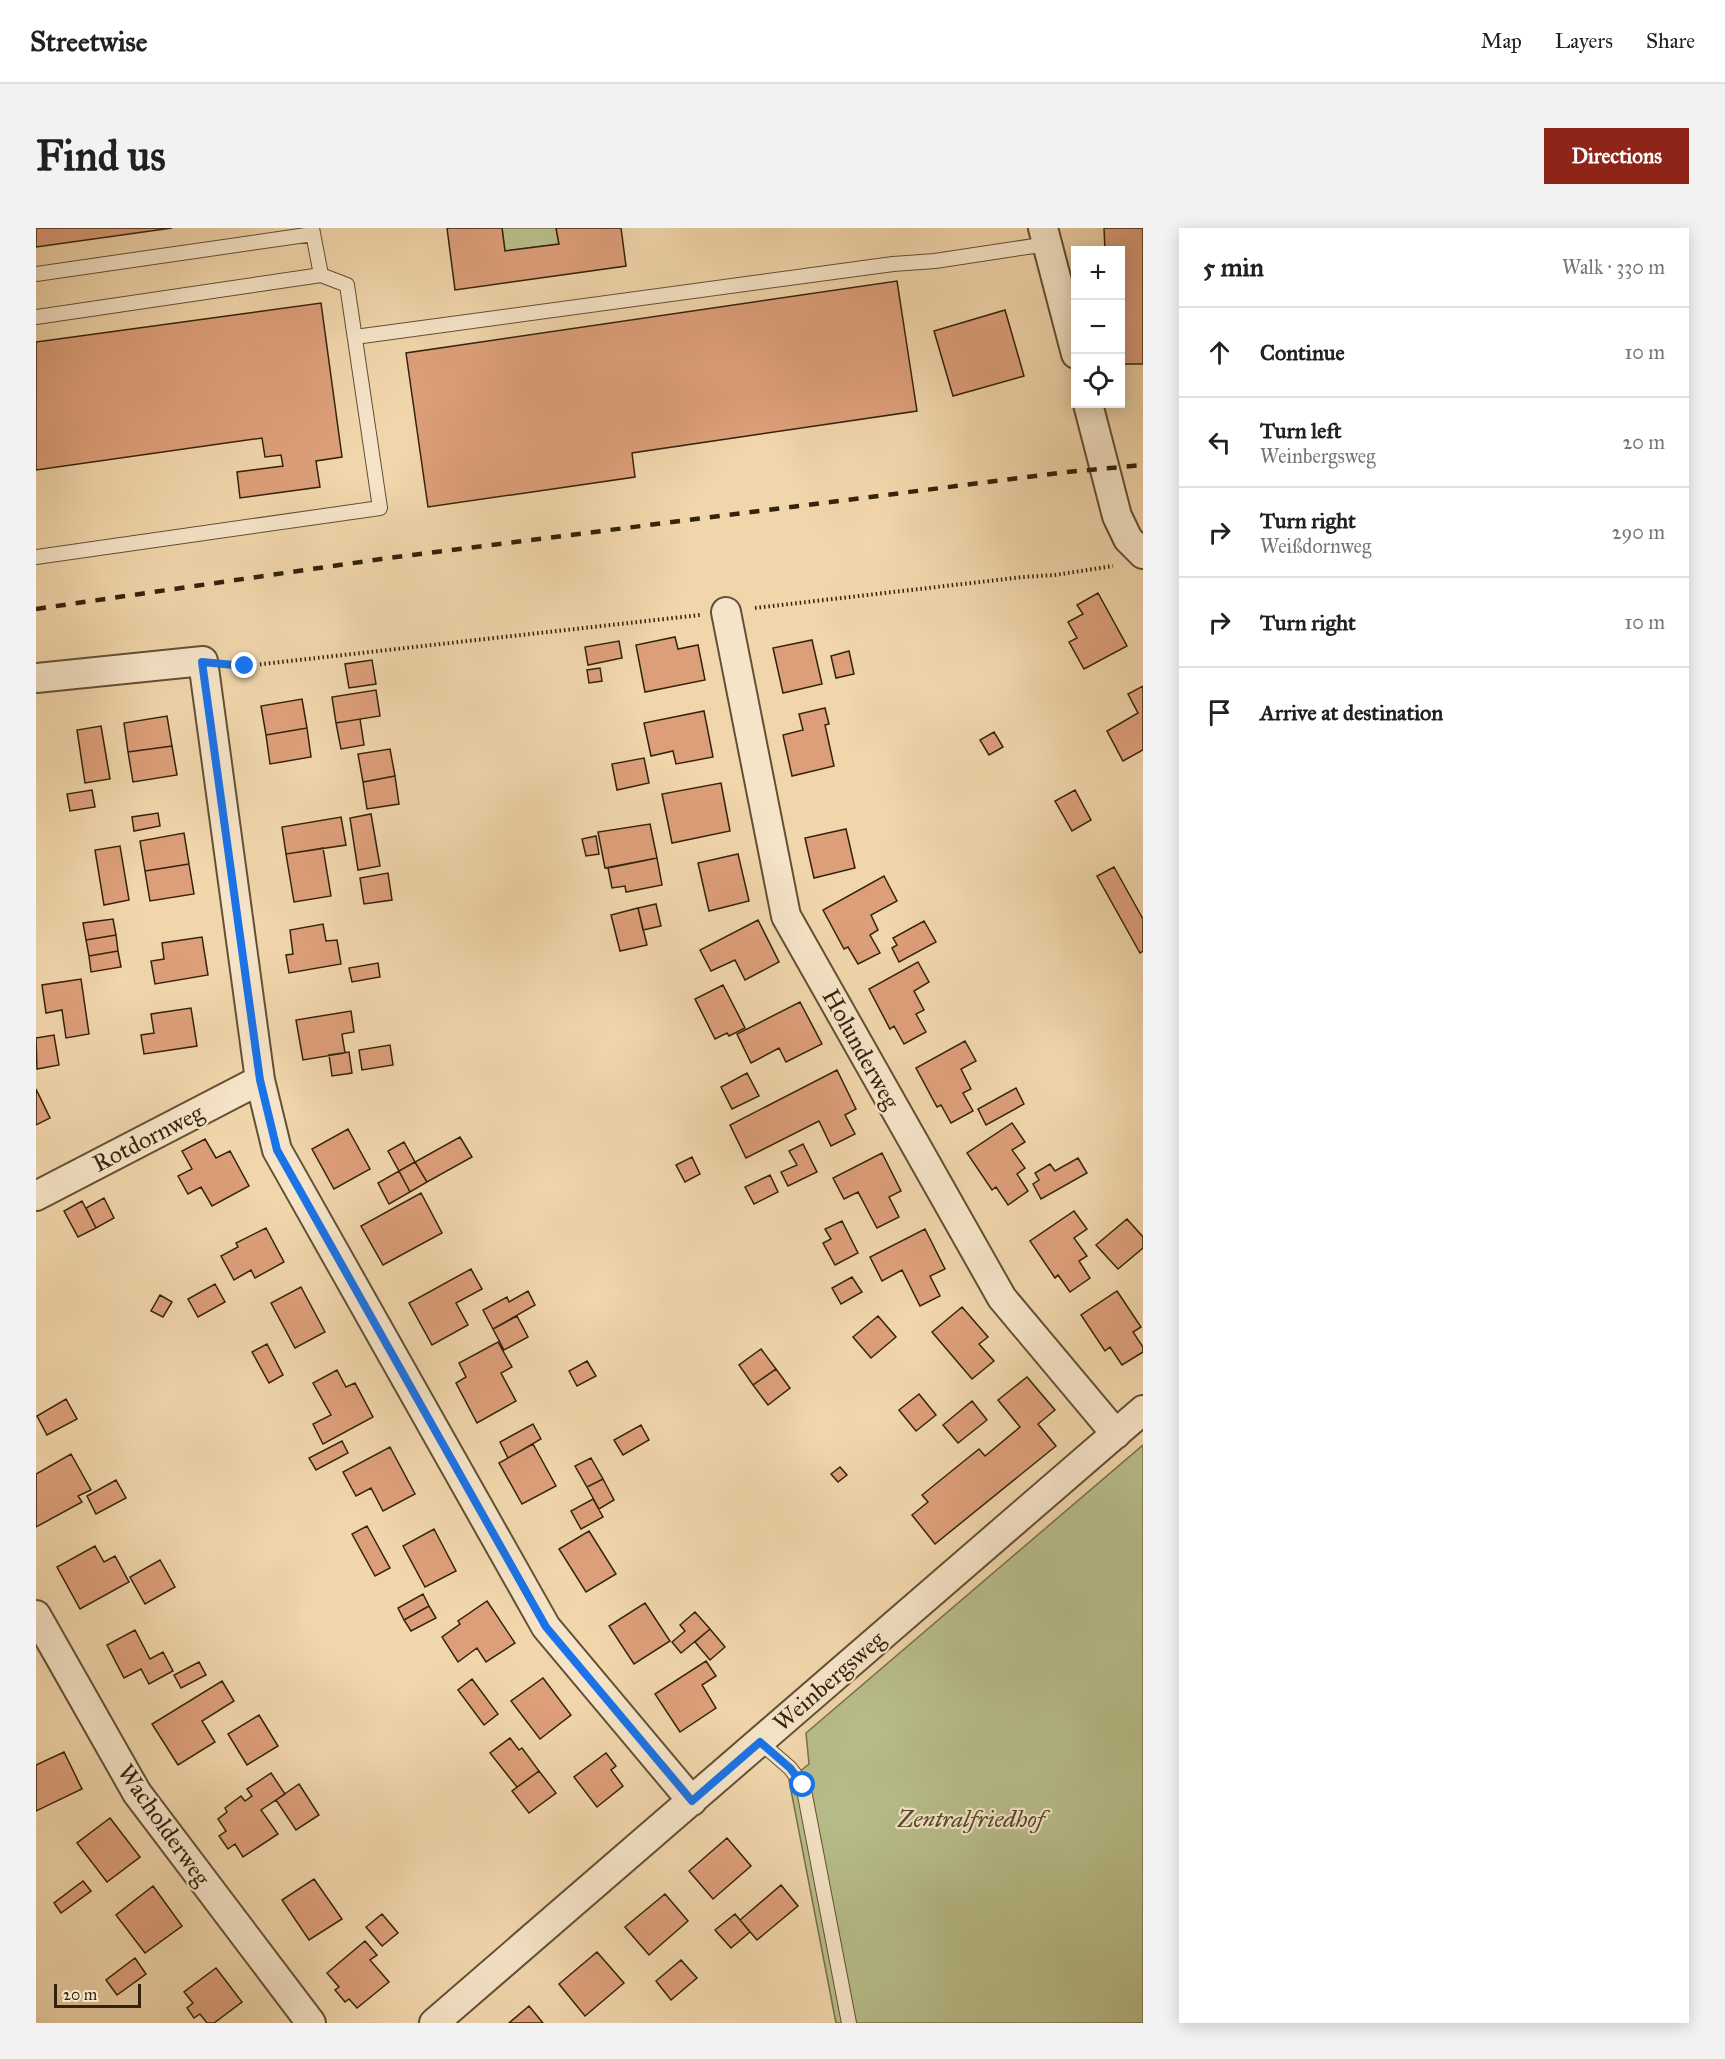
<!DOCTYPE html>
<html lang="en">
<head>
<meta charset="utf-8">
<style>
	body { margin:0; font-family:"IM FELL Great Primer",serif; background:#f2f2f2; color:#202124 }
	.controls { position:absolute; right:18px; top:18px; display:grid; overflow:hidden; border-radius:0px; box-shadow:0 3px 15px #0003 }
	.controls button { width:54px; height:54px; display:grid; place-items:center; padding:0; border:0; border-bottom:2px solid #e0e0e0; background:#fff; color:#202124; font:30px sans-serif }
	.scale { position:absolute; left:18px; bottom:15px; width:87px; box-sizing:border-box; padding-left:6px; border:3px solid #34230c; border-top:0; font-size:16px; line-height:21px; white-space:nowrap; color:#34230c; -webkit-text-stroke:4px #f6e4c8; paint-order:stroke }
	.stop { position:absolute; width:18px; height:18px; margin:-14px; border:4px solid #1a73e8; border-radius:50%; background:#fff }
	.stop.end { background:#1a73e8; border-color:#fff; box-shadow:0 2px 6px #0008 }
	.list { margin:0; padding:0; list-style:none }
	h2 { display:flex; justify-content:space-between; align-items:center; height:78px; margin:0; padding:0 24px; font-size:26px }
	h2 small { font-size:20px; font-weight:400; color:#757577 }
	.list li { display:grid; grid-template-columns:39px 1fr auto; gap:18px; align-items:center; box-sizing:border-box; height:90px; padding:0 24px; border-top:2px solid #e0e0e0 }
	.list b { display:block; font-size:22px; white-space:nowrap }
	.list p { margin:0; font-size:20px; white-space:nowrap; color:#757577 }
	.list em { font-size:20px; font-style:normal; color:#757577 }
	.icon { flex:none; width:33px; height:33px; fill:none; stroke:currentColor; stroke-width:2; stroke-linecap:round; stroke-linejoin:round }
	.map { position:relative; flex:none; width:1107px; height:1795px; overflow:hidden; border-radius:0px }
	header { display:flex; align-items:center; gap:36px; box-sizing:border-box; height:84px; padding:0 30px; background:#fff; border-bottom:2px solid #e0e0e0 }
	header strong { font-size:28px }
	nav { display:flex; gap:33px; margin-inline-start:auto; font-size:21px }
	.intro { display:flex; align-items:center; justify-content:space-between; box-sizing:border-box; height:144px; padding:0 36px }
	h1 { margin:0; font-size:42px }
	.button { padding:15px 27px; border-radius:0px; background:#8f2418; color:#fff; font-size:21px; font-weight:700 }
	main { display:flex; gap:36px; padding:0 36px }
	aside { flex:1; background:#fff; border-radius:0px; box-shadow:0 3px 15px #0003 }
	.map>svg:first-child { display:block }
</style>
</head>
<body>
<header>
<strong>Streetwise</strong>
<nav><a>Map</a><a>Layers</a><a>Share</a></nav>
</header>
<div class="intro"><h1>Find us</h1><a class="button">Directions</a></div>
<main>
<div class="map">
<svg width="1107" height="1795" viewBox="0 0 1107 1795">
	<rect width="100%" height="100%" fill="#f1d6ab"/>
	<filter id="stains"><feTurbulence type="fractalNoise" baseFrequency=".00333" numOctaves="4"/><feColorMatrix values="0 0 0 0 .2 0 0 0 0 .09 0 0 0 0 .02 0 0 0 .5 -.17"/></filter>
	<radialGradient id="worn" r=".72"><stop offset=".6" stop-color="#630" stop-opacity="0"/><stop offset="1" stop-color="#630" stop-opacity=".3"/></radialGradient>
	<path fill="#b8be8a" stroke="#76704b" stroke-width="1.5" d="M466,0H520L523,16L469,23Z
		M1107,1217V1795H800L753,1552L773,1536L770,1505Z"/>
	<path fill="#dd9f7a" stroke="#34230c" stroke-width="1.5" d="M0,0H136L0,19Z
		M411,0H466L469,23L523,16L520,0H585L590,38L419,62Z
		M1068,0H1107V136H1084V22H1069Z
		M861,53L881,183L596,225L599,249L392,279L370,125Z
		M285,75L306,229L280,233L284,259L204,270L201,244L247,238L245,227L229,229L226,210L0,242V114Z
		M969,82L988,148L917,168L898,103Z
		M1062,365L1091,418L1048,441L1033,414L1041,410L1032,394L1047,386L1041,377Z
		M639,409L642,421L662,417L669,452L609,464L600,417Z
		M776,412L786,456L747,465L737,420Z
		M583,413L586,430L552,437L549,419Z
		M813,423L818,446L800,450L795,428Z
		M336,432L340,456L313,460L309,436Z
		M564,440L566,453L553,455L551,442Z
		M1107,458V522L1087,533L1071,503L1102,485L1092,466Z
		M340,462L344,488L300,495L296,469Z
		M266,471L271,500L230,507L225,478Z
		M789,480L793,496L789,497L798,538L756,548L747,507L767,502L763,486Z
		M668,483L677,529L640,536L637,523L615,528L608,495Z
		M131,488L136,518L92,524L88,495Z
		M324,491L328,517L305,521L300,495Z
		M65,498L74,551L49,555L41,502Z
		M271,500L275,529L234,536L230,507Z
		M958,504L967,519L953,527L944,512Z
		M136,518L141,547L97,554L92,524Z
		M354,521L359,548L327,554L322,526Z
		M608,530L613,555L581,562L576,536Z
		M359,548L363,576L331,581L327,554Z
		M685,555L694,603L636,615L626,566Z
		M56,562L59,579L34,583L31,566Z
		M1039,562L1055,592L1036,603L1019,573Z
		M122,585L124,598L98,603L96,589Z
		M335,586L344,638L322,642L314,590Z
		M305,589L310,617L250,626L246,599Z
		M614,596L621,630L569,640L562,604Z
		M810,601L819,640L778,650L769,610Z
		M148,605L153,636L109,643L104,613Z
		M560,608L563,626L550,628L546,611Z
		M84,618L93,672L68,677L59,622Z
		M287,620L295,668L258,674L250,626Z
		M702,626L713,673L673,683L662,635Z
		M621,630L626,657L590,664L589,658L576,660L572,640Z
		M153,636L158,666L114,673L109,643Z
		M1078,639L1107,691V723L1104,725L1061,648Z
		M352,645L356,672L328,676L324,650Z
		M848,648L861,673L835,687L842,702L834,707L844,725L822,736L812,719L808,721L787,682Z
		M620,676L625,698L607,702L602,680Z
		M602,680L611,717L584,723L575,687Z
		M77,691L80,707L50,712L47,695Z
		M722,692L743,734L709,752L699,732L675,743L664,722Z
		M888,693L900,714L863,734L856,720L861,717L857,710Z
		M287,696L290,713L301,712L305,736L253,745L250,727L257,726L254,702Z
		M80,707L82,723L53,728L50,712Z
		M166,709L172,747L119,756L115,733L128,731L126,715Z
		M82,723L85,739L55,744L53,728Z
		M882,734L893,754L878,763L888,782L880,786L890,804L868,816L858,798L854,801L833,761Z
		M342,735L344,749L316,754L313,740Z
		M45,751L53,806L30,810L26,782L10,785L6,757Z
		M687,757L709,800L693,808L691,805L679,811L659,771Z
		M764,774L786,816L750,834L743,820L715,835L701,806Z
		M155,780L161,818L108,826L105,807L118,805L115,786Z
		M315,783L318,804L306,806L309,825L267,832L260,792Z
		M18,807L23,837L1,841L0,810Z
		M929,813L940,833L925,841L935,861L927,865L937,883L915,895L905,877L901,879L880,840Z
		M354,817L357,837L326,842L323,822Z
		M313,824L316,845L296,848L293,827Z
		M801,842L820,881L809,887L819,906L795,918L783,893L710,930L694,897Z
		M711,845L723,868L696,881L685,859Z
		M980,860L988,876L950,897L942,881Z
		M0,861L14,890L0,897Z
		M976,895L989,914L976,922L989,940L981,946L992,963L972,977L960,959L956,962L931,925Z
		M312,901L334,941L298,961L276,921Z
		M424,909L436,929L391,954L379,934Z
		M169,911L180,930L194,923L213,958L176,978L165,959L152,966L142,948L156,941L146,923Z
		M368,914L379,934L363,943L352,923Z
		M767,916L781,944L752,958L745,944L761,937L753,923Z
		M846,925L865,963L853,969L863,989L841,1000L822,964L808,971L797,950Z
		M656,929L664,946L649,954L640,937Z
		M1042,930L1051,945L1005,971L997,956L1003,952L999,945L1014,936L1019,943Z
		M379,934L391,954L374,964L363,943Z
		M363,943L374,964L353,976L342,955Z
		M734,947L742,964L718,976L709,959Z
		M385,965L406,1005L347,1037L325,998Z
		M68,970L78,990L60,1000L50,980Z
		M46,973L60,1000L42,1009L28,983Z
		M1038,983L1051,1001L1038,1010L1051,1028L1043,1033L1054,1050L1034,1064L1022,1047L1019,1050L994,1013Z
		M1091,991L1107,1009V1020L1082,1041L1060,1017Z
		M806,993L822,1025L799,1037L787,1015L795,1011L789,1001Z
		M230,1000L248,1034L219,1050L215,1042L198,1052L185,1028L202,1019L200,1015Z
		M889,1001L909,1041L894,1048L904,1068L884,1078L866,1042L846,1053L834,1029Z
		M435,1041L446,1061L420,1075L432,1097L396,1117L373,1075Z
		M816,1049L826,1064L805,1076L796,1060Z
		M179,1056L189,1074L162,1089L152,1071Z
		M265,1059L289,1104L259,1120L235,1075Z
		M492,1063L499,1077L457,1101L447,1082L471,1069L473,1074Z
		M1081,1063L1105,1099L1097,1104L1107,1119V1124L1086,1137L1074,1119L1069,1123L1045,1087Z
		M124,1067L136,1074L127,1089L115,1083Z
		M926,1079L952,1109L943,1116L958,1133L936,1151L896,1104Z
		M481,1088L492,1109L468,1122L457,1101Z
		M842,1088L860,1109L835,1130L817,1109Z
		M462,1114L476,1139L465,1145L480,1173L441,1195L420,1155L430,1149L423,1135Z
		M231,1116L247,1147L233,1155L216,1124Z
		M725,1121L740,1141L717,1157L703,1137Z
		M551,1133L560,1148L541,1158L533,1143Z
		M740,1141L754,1160L732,1177L717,1157Z
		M301,1142L310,1159L319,1155L337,1189L287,1216L277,1196L295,1187L277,1155Z
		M991,1149L1019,1182L1002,1196L1020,1218L899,1316L876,1287L892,1274L886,1267L943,1221L949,1228L984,1199L962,1172Z
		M883,1166L900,1187L880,1203L863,1182Z
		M30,1171L41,1191L11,1207L1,1188Z
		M936,1173L951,1192L922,1215L907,1197Z
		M497,1196L505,1211L472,1230L464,1214Z
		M605,1197L613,1212L587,1227L578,1212Z
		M306,1213L312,1225L280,1242L273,1230Z
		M497,1216L520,1258L486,1276L463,1235Z
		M354,1219L379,1266L347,1283L335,1260L320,1268L307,1244Z
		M35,1226L55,1262L42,1268L46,1274L0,1299V1246Z
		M555,1230L567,1251L551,1259L539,1238Z
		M804,1239L811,1247L802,1254L795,1246Z
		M567,1251L578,1272L563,1281L551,1259Z
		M80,1252L90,1270L60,1286L51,1268Z
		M557,1271L567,1289L545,1301L535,1283Z
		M331,1298L354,1340L339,1348L316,1306Z
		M398,1301L420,1343L389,1359L367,1318Z
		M553,1303L580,1346L550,1364L523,1321Z
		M59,1318L68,1334L79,1328L93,1354L44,1381L21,1339Z
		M124,1332L139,1359L109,1376L94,1349Z
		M387,1366L393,1378L368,1392L362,1380Z
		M451,1373L479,1415L450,1434L441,1420L422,1434L406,1409L424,1396L422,1393Z
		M609,1375L634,1413L598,1436L573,1398Z
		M393,1378L400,1390L375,1403L368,1392Z
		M659,1384L674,1401L645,1425L636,1414L649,1403L644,1397Z
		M674,1401L689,1419L674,1432L659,1414Z
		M99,1402L114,1431L127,1424L137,1443L113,1456L105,1441L88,1450L71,1417Z
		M670,1433L680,1448L666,1457L680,1480L644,1504L619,1466Z
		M163,1434L170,1447L145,1460L138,1447Z
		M507,1450L535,1487L504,1511L475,1473Z
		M436,1451L462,1486L448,1497L422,1462Z
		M186,1453L198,1473L166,1493L179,1514L142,1537L116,1496Z
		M223,1487L242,1518L211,1537L192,1506Z
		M474,1510L483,1522L486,1520L503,1543L481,1559L454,1525Z
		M28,1524L46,1561L0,1583V1537Z
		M570,1525L580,1538L575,1542L587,1558L561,1579L538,1549Z
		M503,1543L520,1565L493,1585L476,1563Z
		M235,1545L249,1566L225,1582L242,1606L207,1629L199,1616L192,1621L183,1608L190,1603L182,1591L191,1584L189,1580L205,1568L209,1573L216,1568L211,1561Z
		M263,1556L283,1587L260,1602L240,1572Z
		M74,1590L104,1629L71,1654L41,1615Z
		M691,1610L715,1638L677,1671L653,1643Z
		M278,1651L306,1691L273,1712L246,1672Z
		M47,1653L55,1663L25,1685L18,1675Z
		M745,1657L762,1678L721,1712L704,1692Z
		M117,1658L146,1698L109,1725L80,1687Z
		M629,1666L652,1693L613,1727L589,1699Z
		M346,1686L362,1705L346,1718L330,1699Z
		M699,1686L714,1704L695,1720L679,1702Z
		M329,1713L341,1727L334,1732L353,1754L321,1780L313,1771L309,1774L299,1762L303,1759L291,1745Z
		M561,1724L588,1755L549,1788L523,1756Z
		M99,1730L110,1746L81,1767L70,1752Z
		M645,1732L661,1750L635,1772L620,1753Z
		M180,1740L206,1774L178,1795H171L164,1786L158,1790L151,1780L157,1775L148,1764Z
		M493,1778L507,1795H473Z"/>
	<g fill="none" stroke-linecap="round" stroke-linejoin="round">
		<g stroke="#635034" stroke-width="16">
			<path id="service" d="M0,46L277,6
				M0,89L285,47L276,0
				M319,109L857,36L899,33L1011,16
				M0,329L344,280L311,57L285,47
				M724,1514L754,1540L767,1557L813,1795"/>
		</g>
		<g stroke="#635034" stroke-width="32">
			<path id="minor" d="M1007,0L1040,126
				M1052,176L1081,288L1092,311L1107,326
				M690,384L750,688L966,1070L1080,1206
				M0,450L167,433L224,852L241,922L510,1399L656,1573
				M0,968L224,852
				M0,1387L101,1565L275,1795
				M398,1795L1107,1182"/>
		</g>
		<path stroke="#34230c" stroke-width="4" stroke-dasharray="1.5 3" stroke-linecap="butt" d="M719,380L987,349L1019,347L1077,338
			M197,437L209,438L664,387"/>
		<use href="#service" stroke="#f6e4c8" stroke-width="14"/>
		<use href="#minor" stroke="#f6e4c8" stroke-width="28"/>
		<path stroke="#34230c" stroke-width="4.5" stroke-dasharray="10 10" stroke-linecap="butt" d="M0,381L345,331L1031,244L1107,237"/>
	</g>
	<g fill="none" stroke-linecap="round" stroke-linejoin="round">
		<path stroke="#1a73e8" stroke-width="8" d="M209,438L166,434L224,852L241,922L510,1399L656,1573L724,1514L754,1540L767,1557"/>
	</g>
	<g text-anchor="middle" stroke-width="4.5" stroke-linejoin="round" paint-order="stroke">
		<g font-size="24" fill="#34230c" stroke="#f6e4c8">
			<text transform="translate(825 821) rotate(61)" y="8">Holunderweg</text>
			<text transform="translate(112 910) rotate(-27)" y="8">Rotdornweg</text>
			<text transform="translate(793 1453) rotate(-41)" y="8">Weinbergsweg</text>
			<text transform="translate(128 1597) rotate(55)" y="8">Wacholderweg</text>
		</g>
		<g font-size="24" font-style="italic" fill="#554a2c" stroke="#f6e4c8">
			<text x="935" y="1599">Zentralfriedhof</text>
		</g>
	</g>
	<rect width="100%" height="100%" filter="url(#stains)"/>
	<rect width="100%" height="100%" fill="url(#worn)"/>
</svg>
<div class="controls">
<button>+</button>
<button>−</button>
<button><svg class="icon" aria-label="locate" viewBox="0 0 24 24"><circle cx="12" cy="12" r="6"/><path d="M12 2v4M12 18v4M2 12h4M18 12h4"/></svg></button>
</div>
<div class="scale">20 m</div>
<div class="stop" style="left:767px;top:1557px"></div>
<div class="stop end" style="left:209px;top:438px"></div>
</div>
<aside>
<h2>5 min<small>Walk · 330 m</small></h2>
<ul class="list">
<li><svg class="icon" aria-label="ahead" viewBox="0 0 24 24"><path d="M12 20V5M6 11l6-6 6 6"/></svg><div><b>Continue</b></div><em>10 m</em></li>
<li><svg class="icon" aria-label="left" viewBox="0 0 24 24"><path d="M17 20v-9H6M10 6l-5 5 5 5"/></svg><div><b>Turn left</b><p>Weinbergsweg</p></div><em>20 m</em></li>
<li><svg class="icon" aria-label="right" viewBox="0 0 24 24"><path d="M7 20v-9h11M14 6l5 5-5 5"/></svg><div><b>Turn right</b><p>Weißdornweg</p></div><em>290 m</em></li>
<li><svg class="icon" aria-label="right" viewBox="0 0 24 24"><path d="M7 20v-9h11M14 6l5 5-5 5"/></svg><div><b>Turn right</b></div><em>10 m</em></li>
<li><svg class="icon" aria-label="arrive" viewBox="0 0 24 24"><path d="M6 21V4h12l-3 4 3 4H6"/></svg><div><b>Arrive at destination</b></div></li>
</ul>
</aside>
</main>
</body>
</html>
